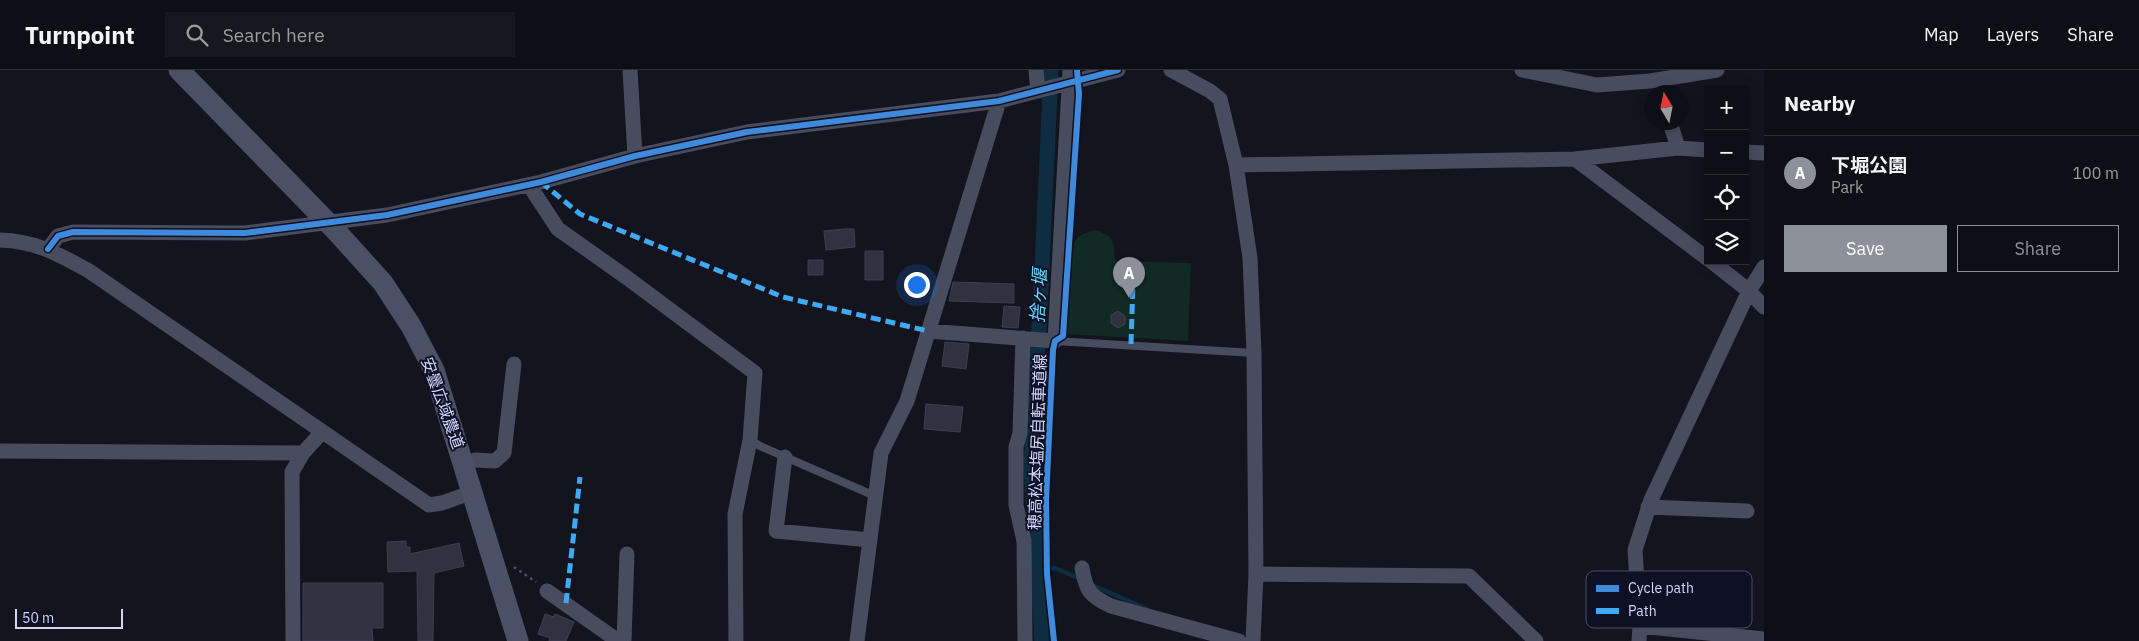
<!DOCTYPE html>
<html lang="en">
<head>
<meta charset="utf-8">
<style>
	body { margin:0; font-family:"IBM Plex Sans","Noto Sans JP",sans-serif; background:#17181f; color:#f1f3f6 }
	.controls { position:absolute; right:15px; top:15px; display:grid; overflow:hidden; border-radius:0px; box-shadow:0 2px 12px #0003 }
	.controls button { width:45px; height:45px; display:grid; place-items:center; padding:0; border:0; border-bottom:1px solid #2e2f35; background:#0e0f16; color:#f1f3f6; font:25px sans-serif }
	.compass { position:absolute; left:1644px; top:15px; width:45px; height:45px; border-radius:50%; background:#0e0f16; box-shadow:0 2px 12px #0003; rotate:350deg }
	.scale { position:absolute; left:15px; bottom:12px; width:108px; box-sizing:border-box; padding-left:5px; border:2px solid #d1d7fe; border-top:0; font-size:14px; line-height:18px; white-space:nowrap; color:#d1d7fe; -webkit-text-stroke:4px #0e1023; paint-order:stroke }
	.you { position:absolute; left:916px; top:214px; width:18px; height:18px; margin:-12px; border:4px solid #fff; border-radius:50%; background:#1a73e8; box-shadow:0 0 0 8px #1a73e833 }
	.badge { display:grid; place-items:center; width:32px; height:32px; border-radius:50%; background:#8c9099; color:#fff; font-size:16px; font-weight:700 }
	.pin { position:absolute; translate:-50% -41px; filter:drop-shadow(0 1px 2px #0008) }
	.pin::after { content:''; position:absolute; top:26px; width:18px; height:15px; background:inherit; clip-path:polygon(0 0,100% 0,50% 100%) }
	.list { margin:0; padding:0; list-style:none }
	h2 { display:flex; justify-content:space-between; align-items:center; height:65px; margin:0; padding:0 20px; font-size:21px }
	h2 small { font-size:16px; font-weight:400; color:#9b9ca1 }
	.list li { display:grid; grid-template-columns:32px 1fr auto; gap:15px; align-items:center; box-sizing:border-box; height:75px; padding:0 20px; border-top:1px solid #2e2f35 }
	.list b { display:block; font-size:19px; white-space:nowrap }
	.list p { margin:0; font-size:16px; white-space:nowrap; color:#9b9ca1 }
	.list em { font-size:16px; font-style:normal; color:#9b9ca1 }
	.actions { display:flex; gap:10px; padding:15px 20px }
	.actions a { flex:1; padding:11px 0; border:1px solid #8c9099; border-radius:0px; text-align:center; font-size:18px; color:#8c9099 }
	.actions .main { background:#8c9099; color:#fff }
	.icon { flex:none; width:28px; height:28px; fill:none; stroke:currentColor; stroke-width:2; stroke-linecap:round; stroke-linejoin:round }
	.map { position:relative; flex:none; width:1764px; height:571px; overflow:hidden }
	header { display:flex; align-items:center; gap:30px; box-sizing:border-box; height:70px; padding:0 25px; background:#0e0f16; border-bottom:1px solid #2e2f35 }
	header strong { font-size:24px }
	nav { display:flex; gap:28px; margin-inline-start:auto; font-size:18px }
	.search { width:350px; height:45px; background:#17181f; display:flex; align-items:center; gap:12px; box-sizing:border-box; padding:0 18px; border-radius:0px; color:#9b9ca1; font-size:19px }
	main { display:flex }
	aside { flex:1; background:#0e0f16 }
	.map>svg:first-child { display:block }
</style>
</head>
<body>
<header>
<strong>Turnpoint</strong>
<div class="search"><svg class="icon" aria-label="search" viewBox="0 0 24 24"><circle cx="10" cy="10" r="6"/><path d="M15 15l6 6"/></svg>Search here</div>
<nav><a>Map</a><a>Layers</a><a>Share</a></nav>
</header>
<main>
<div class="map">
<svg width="1764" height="571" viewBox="0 0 1764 571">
	<rect width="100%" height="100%" fill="#13141e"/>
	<path fill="#122a24" d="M1095,160C1115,166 1114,172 1115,191L1191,193L1188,271L1067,264L1072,177C1077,165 1083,163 1095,160Z"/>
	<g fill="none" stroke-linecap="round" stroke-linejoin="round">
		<path stroke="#0e2d41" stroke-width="4.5" d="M1037,499L1055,498L1081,509
			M1090,514L1147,539"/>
		<path stroke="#0e2d41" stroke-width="15" d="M1042,571L1031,396L1040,240L1051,0"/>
	</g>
	<path fill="#313241" stroke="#3d3f52" d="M844,159H854L855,177L826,180L824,161Z
		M865,181H883V210H865Z
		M808,190H823V205H808Z
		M953,212L1014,214V233L949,231Z
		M1004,236L1020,237L1018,258L1002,257Z
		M1118,241L1125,246V254L1118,258L1111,253V245Z
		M945,272L969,274L966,299L942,296Z
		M926,334L963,337L960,362L924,359Z
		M406,471V477H410V484L459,473L464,496L434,503L433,571H418L417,501L388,502L387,472Z
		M303,513H383V558H372L373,571H303Z
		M545,544L554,547L555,544L574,552L566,571H549L550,568L538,564Z"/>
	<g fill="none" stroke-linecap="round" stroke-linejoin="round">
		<path stroke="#47595f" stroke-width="2.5" stroke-dasharray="2.5 4" stroke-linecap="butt" d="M514,497L536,512"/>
		<path stroke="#484c5f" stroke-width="8" d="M1055,271L1254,283
			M750,370L760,376L875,426"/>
		<path stroke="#484c5f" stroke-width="15" d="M630,0L635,86
			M1036,0L1038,21
			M1171,0L1210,21L1220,29L1236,95L1250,188L1254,283L1256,504L1253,571
			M1522,0L1597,15L1650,11L1717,0
			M1670,52L1678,78
			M1745,82L1764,83
			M1575,89L1708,189
			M1236,95L1575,89L1678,78L1708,80
			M529,115L558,159L626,207L755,303L750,370L735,444L736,571
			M0,170C36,171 58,184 89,201L429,435L442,433L473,422
			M48,179L58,166L73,162L245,163L387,145L541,112L635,86L747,62L999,31L1118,0
			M1711,191L1749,221L1764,237
			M928,261L1055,271L1070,0
			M1023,268L1020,363L1016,377V435L1024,471L1025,571
			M0,381L303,383
			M785,387L776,461L870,470
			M475,390L495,391L504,383L514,294
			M1648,437L1747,441
			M1082,498C1086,521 1090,526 1111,536L1239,571
			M1256,504L1469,506L1536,571
			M547,521L618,571
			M1640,556L1764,569
			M293,571L292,402L303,383L322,362
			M624,571L627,484
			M857,571L881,383L907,331L999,31
			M1639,571L1640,556L1635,480L1651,430L1749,221L1764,197"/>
		<path stroke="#4a5065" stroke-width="21" d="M179,0L336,161L383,213L411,256L434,300L518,571"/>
		<path stroke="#3fa9f5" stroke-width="5" stroke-dasharray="10 5" stroke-linecap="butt" d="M541,112L580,144L783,227L928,261
			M1131,274L1133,212
			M566,533L580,407"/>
		<g stroke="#0e1023" stroke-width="9">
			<path id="cycleway" d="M48,179L58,166L73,162L245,163L387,145L541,112L635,86L747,62L999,31L1118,0
				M1054,571L1047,504L1046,430L1053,280L1055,271L1063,266L1079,24L1077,0"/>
		</g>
		<use href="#cycleway" stroke="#408adc" stroke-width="6"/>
	</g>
	<g text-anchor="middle" stroke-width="4" stroke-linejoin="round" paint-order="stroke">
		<g font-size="16" fill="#d1d7fe" stroke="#0e1023">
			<text transform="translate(443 333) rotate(70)" y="6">安曇広域農道</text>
			<text transform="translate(1037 372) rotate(-88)" y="6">穂高松本塩尻自転車道線</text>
		</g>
		<g font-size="18" font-style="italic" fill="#62dbfc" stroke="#0e1023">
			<text transform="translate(1039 226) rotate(-87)" y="6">捨ヶ堰</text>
		</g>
	</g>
	<rect x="1586" y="501" width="166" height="57" rx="8" fill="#0e1023" stroke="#484c65" stroke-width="1"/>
	<rect x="1596" y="515" width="23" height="7" fill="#408adc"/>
	<rect x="1596" y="538" width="23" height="6" fill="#3fa9f5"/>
	<g font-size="14" fill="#d1d7fe">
		<text x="1628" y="523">Cycle path</text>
		<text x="1628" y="546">Path</text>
	</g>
</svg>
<div class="controls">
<button>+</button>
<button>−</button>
<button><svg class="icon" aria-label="locate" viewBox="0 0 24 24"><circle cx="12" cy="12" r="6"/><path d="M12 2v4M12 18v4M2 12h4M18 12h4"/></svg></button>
<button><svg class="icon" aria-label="layers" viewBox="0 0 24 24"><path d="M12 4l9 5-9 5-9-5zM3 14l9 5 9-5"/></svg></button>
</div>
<svg class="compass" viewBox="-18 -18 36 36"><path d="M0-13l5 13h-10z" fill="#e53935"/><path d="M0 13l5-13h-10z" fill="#9b9ca1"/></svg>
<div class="scale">50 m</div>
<div class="you"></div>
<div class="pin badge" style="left:1129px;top:228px">A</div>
</div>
<aside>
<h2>Nearby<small></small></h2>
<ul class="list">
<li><span class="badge">A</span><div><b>下堀公園</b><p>Park</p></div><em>100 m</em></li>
</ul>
<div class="actions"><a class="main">Save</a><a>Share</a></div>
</aside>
</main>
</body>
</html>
